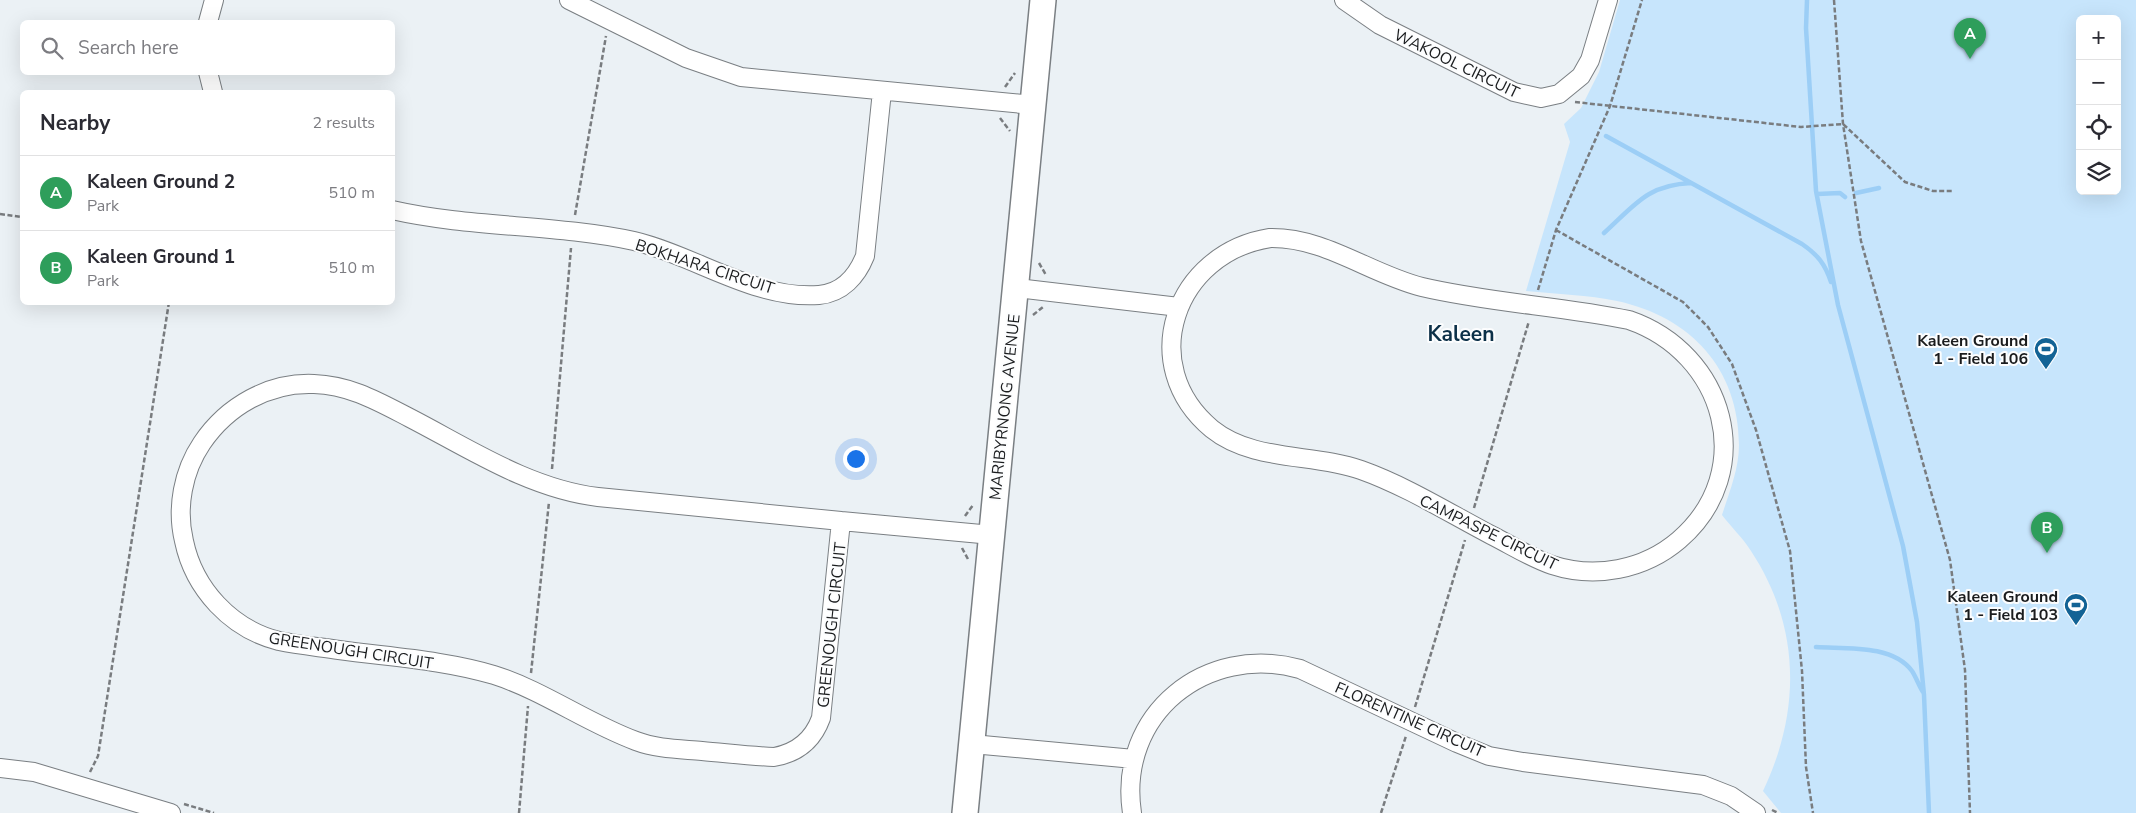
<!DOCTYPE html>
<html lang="en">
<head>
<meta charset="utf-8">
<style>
	body { margin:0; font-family:"Nunito Sans",sans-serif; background:#f2f2f3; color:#2b2b33 }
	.controls { position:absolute; right:15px; top:15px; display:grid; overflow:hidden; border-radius:8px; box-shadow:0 5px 20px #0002 }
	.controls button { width:45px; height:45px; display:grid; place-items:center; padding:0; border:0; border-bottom:1px solid #e1e1e2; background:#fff; color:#2b2b33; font:25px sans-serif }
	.you { position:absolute; left:855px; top:458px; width:18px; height:18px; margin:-12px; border:4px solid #fff; border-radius:50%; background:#1a73e8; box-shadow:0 0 0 8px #1a73e833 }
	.badge { display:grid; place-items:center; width:32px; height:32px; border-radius:50%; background:#7c3aed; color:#fff; font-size:16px; font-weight:700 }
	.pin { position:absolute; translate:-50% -41px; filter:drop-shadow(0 1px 2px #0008) }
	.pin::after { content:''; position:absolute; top:26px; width:18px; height:15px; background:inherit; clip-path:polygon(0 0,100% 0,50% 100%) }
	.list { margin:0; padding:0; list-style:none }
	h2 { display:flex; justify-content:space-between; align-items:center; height:65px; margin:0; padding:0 20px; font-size:21px }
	h2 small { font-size:16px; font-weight:400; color:#7c7c81 }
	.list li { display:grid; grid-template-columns:32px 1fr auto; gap:15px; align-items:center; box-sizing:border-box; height:75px; padding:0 20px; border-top:1px solid #e1e1e2 }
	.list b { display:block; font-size:19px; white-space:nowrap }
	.list p { margin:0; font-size:16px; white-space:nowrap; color:#7c7c81 }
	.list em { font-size:16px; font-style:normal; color:#7c7c81 }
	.icon { flex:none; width:28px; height:28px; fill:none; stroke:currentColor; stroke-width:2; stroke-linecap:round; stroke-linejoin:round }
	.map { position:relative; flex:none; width:2136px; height:813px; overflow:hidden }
	.search { position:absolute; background:#fff; box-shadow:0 5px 20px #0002; left:20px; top:20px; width:375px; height:55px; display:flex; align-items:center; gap:12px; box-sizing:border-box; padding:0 18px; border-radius:8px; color:#7c7c81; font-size:19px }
	.panel { position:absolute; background:#fff; box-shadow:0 5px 20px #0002; left:20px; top:90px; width:375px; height:215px; border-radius:8px }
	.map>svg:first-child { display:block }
</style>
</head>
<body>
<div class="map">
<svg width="2136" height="813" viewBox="0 0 2136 813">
	<rect width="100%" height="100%" fill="#ebf1f5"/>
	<path fill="#c7e5fc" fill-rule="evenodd" d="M1620,0H2136V813H1781L1763,791C1801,711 1801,627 1751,551C1743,538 1731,527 1722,515C1729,493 1739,469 1739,445C1739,369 1691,317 1617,301C1588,295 1557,294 1526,291L1570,142L1564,124L1581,108L1599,72ZM2080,19H2117V191H2080Z"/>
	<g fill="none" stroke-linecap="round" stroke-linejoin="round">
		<path stroke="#9ccef6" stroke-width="4.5" d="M1807,0L1806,28L1816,191L1838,305L1903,546L1917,622L1924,695L1929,813
			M1606,136L1802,244C1818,255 1825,264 1831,282
			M1856,193L1879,188
			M1817,194L1840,193L1845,197
			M1604,233C1635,205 1647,185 1691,183
			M1816,647C1845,649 1892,644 1912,671C1916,677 1919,686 1923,692"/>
		<g stroke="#7a7f83" stroke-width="20">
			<path id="street" d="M569,0L686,58L741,77L1033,105
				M1344,0L1380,25L1514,92L1541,98L1559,94L1581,76L1590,60L1608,0
				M208,22L214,0
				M208,72L213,92
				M392,210C471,228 555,224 634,241C694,255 755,300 819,295C842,293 857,276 865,256L882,91
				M1270,238C1325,237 1370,274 1422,287C1490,303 1561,306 1629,320C1725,353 1759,471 1679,540C1644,570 1595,579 1552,565C1531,558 1511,545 1491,535C1449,513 1406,486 1361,470C1313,453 1253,462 1212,429C1135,365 1175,253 1270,238Z
				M1017,288L1179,307
				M841,521L598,497C530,489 470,449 410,418C379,402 350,385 314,384C269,382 227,406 202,443C183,471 176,508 184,541C194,589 231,629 279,641C298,645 319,647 339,650C389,657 444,660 494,675C544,691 587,723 636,741C657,749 680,749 702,751C726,753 750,756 774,757C797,753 813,740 821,718L841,521L992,535
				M972,744L1134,759
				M0,768L34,772L171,813
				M1132,813C1117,714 1206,643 1300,669L1457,743L1489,756L1523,762L1703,785L1731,796L1756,813"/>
		</g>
		<g stroke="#7a7f83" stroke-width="28">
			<path id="secondary" d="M965,813L1043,0"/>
		</g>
		<path stroke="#797c7f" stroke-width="2.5" stroke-dasharray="5 2.5" stroke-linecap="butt" d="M1834,0L1843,124L1861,241L1950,560L1965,670L1970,813
			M1005,87L1015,73
			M1575,102L1801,127L1843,124L1905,182L1933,191H1953
			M1000,118L1010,131
			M0,214L22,217
			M575,215L606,36
			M1556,230L1683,302L1708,327L1732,364L1756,430L1790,551L1802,671L1806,767L1813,813
			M1039,263L1046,275
			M1538,290L1556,230L1610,106L1642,0
			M1033,315L1043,307
			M552,469L571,248
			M1474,508L1529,321
			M965,516L973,505
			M962,548L969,561
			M531,673L549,502
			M1415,707L1465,540
			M90,772L98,756L169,302
			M184,804L214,813
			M1772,810L1778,813
			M519,813L528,706
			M1381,813L1406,736"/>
		<use href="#street" stroke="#fff" stroke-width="18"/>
		<use href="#secondary" stroke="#fff" stroke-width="25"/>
	</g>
	<defs>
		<g id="stadium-pin" transform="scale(1.25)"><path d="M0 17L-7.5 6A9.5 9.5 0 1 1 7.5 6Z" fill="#136395" stroke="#fcfdfe"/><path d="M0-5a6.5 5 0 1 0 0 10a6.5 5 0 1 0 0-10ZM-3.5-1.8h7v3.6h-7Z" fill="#fff"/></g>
	</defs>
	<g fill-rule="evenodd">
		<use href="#stadium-pin" x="2046" y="349"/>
		<use href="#stadium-pin" x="2076" y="605"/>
	</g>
	<g text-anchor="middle" stroke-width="4" stroke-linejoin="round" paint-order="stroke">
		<g font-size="16" fill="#1a1c1e" stroke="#fcfdfe">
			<text transform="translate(1457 63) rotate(26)" y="6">WAKOOL CIRCUIT</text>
			<text transform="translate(705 266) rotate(18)" y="6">BOKHARA CIRCUIT</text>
			<text transform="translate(1004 407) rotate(-84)" y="6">MARIBYRNONG AVENUE</text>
			<text transform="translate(1489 532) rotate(26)" y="6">CAMPASPE CIRCUIT</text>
			<text transform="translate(831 625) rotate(-84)" y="6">GREENOUGH CIRCUIT</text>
			<text transform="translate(351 650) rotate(9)" y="6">GREENOUGH CIRCUIT</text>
			<text transform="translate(1410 719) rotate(24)" y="6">FLORENTINE CIRCUIT</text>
		</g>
		<g font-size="16" font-weight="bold" fill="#1a1c1e" stroke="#fcfdfe" text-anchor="end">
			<text x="2028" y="346">Kaleen Ground<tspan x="2028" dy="18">1 - Field 106</tspan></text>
			<text x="2058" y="602">Kaleen Ground<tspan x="2058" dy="18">1 - Field 103</tspan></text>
		</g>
		<g font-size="21" font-weight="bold" fill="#0c3048" stroke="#fcfdfe">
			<text x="1461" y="341">Kaleen</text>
		</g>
	</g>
</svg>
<div class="controls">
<button>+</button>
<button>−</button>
<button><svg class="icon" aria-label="locate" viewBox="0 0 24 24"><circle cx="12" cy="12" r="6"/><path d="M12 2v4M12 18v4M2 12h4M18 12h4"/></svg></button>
<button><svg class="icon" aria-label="layers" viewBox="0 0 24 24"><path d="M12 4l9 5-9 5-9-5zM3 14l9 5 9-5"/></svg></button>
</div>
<div class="you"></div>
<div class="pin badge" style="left:1970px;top:59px;background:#2e9e5b">A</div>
<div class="pin badge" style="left:2047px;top:553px;background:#2e9e5b">B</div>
<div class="search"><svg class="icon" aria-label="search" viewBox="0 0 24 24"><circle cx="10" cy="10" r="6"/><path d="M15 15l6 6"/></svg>Search here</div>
<section class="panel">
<h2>Nearby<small>2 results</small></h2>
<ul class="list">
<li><span class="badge" style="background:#2e9e5b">A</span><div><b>Kaleen Ground 2</b><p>Park</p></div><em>510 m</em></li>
<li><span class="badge" style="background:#2e9e5b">B</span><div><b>Kaleen Ground 1</b><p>Park</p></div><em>510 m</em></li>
</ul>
</section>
</div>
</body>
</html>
